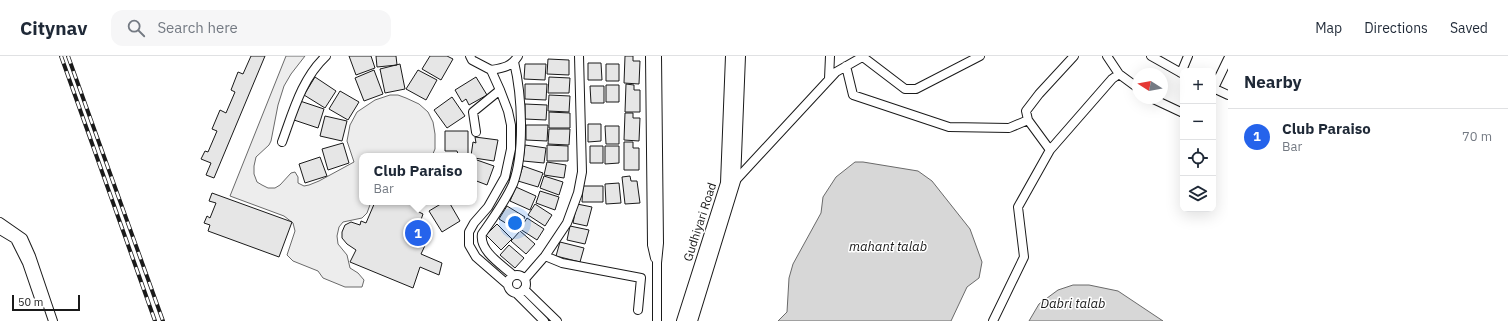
<!DOCTYPE html>
<html lang="en">
<head>
<meta charset="utf-8">
<style>
	body { margin:0; font-family:"IBM Plex Sans",sans-serif; background:#f6f6f7; color:#1f2937 }
	.controls { position:absolute; right:12px; top:12px; display:grid; overflow:hidden; border-radius:8px; box-shadow:0 4px 16px #0002 }
	.controls button { width:36px; height:36px; display:grid; place-items:center; padding:0; border:0; border-bottom:1px solid #e0e1e3; background:#fff; color:#1f2937; font:20px sans-serif }
	.compass { position:absolute; left:1132px; top:12px; width:36px; height:36px; border-radius:50%; background:#fff; box-shadow:0 4px 16px #0002; rotate:281deg }
	.scale { position:absolute; left:12px; bottom:10px; width:68px; box-sizing:border-box; padding-left:4px; border:2px solid #1a1a1a; border-top:0; font-size:11px; line-height:14px; white-space:nowrap; color:#1a1a1a; -webkit-text-stroke:3px #fff; paint-order:stroke }
	.you { position:absolute; left:515px; top:167px; width:14px; height:14px; margin:-10px; border:3px solid #fff; border-radius:50%; background:#1a73e8; box-shadow:0 0 0 6px #1a73e833 }
	.badge { display:grid; place-items:center; width:26px; height:26px; border-radius:50%; background:#2563eb; color:#fff; font-size:13px; font-weight:700 }
	.pin { position:absolute; translate:-50% -50%; border:2px solid #fff; box-shadow:0 1px 4px #0006 }
	.popup { position:absolute; left:359px; top:97px; width:118px; height:52px; box-sizing:border-box; display:grid; place-content:center; border-radius:8px; background:#fff; filter:drop-shadow(0 1px 3px #0005); font-size:13px; white-space:nowrap; color:#747a83 }
	.popup b { font-size:15px; color:#1f2937 }
	.popup::after { content:''; position:absolute; left:50%; top:100%; margin-left:-8px; border:8px solid transparent; border-top-color:#fff }
	.list { margin:0; padding:0; list-style:none }
	h2 { display:flex; justify-content:space-between; align-items:center; height:52px; margin:0; padding:0 16px; font-size:17px }
	h2 small { font-size:13px; font-weight:400; color:#747a83 }
	.list li { display:grid; grid-template-columns:26px 1fr auto; gap:12px; align-items:center; box-sizing:border-box; height:56px; padding:0 16px; border-top:1px solid #e0e1e3 }
	.list b { display:block; font-size:15px; white-space:nowrap }
	.list p { margin:0; font-size:13px; white-space:nowrap; color:#747a83 }
	.list em { font-size:13px; font-style:normal; color:#747a83 }
	.icon { flex:none; width:22px; height:22px; fill:none; stroke:currentColor; stroke-width:2; stroke-linecap:round; stroke-linejoin:round }
	.map { position:relative; flex:none; width:1228px; height:265px; overflow:hidden }
	header { display:flex; align-items:center; gap:24px; box-sizing:border-box; height:56px; padding:0 20px; background:#fff; border-bottom:1px solid #e0e1e3 }
	header strong { font-size:19px }
	nav { display:flex; gap:22px; margin-inline-start:auto; font-size:14px }
	.search { width:280px; height:36px; background:#f6f6f7; display:flex; align-items:center; gap:10px; box-sizing:border-box; padding:0 14px; border-radius:12px; color:#747a83; font-size:15px }
	main { display:flex }
	aside { flex:1; background:#fff }
	.map>svg:first-child { display:block }
</style>
</head>
<body>
<header>
<strong>Citynav</strong>
<div class="search"><svg class="icon" aria-label="search" viewBox="0 0 24 24"><circle cx="10" cy="10" r="6"/><path d="M15 15l6 6"/></svg>Search here</div>
<nav><a>Map</a><a>Directions</a><a>Saved</a></nav>
</header>
<main>
<div class="map">
<svg width="1228" height="265" viewBox="0 0 1228 265">
	<rect width="100%" height="100%" fill="#fff"/>
	<path fill="#ededed" stroke="#6a6a6a" d="M286,0H305L291,18L284,30L278,49L271,85L269,89L256,101L254,110V118L257,126L262,129L268,132H275L280,129L291,117L295,116L298,121V127L304,130L309,129L319,125L354,106L347,85L350,69L357,56L375,44L390,39H398L406,42L419,48L428,56L433,66L435,78V93L432,100H362V146H371L367,157L362,162L343,166L339,171L337,180L338,188L347,199L350,212L358,217L364,224L362,231H345L323,222L318,215L293,205L287,199L295,175L293,167L284,160L230,140Z"/>
	<path fill="#d7d7d7" stroke="#6a6a6a" d="M855,106H863L918,115L932,125L970,173L982,206L979,222L967,231L951,265H778L787,256L789,222L793,208L821,157L823,141L836,121Z
		M1073,229H1089L1118,235L1163,265H1029L1039,248L1058,234Z"/>
	<path fill="#e6e6e6" stroke="#1a1a1a" d="M251,0H265L214,122L206,119L211,107L201,103L205,95L208,96L217,75L212,73L220,54L226,57L235,36L231,34L238,16L243,18Z
		M349,0H371L375,12L356,19Z
		M376,0H396L397,9L377,11Z
		M430,0H447L453,3L441,24L422,13Z
		M625,0H633V5H640L639,28L624,27Z
		M548,3L569,4V19L547,18Z
		M588,7H601L602,24H588Z
		M400,8L405,33L385,37L380,13Z
		M525,8H546L545,24L524,23Z
		M606,8H619V25H606Z
		M374,14L383,38L364,45L355,22Z
		M418,14L437,24L426,44L406,33Z
		M315,21L336,35L325,52L304,39Z
		M476,21L487,39L469,49L466,43L462,46L455,34Z
		M549,21L570,22L569,37H548Z
		M525,28H547L546,44L525,43Z
		M626,28L634,29V34H640V56H625Z
		M606,29H619V46H606Z
		M590,30H604V47H591Z
		M340,35L359,46L348,64L329,53Z
		M549,39L570,40L569,56L548,55Z
		M452,41L465,60L447,72L434,54Z
		M300,45L324,53L318,72L294,64Z
		M525,48L547,49L546,64L525,63Z
		M549,56L570,57V72H549Z
		M625,57H633V62H640L639,85L624,84Z
		M325,60L347,65L342,85L320,80Z
		M588,68H601V85L588,86Z
		M526,69H548L547,85L526,84Z
		M605,70H619V88H606Z
		M549,73H570L569,89L548,88Z
		M445,75H468V98H458L457,95H445Z
		M475,81L498,84L494,105L474,102V100H471L473,86L476,87Z
		M624,86H633V92H639V114H624Z
		M343,87L349,107L328,114L322,93Z
		M525,89L546,92L544,107L523,105Z
		M547,89L568,90V105H547Z
		M590,90H603V107H590Z
		M605,90H619V107L605,108Z
		M320,101L327,120L305,127L299,108Z
		M474,103L494,110L487,129L474,124Z
		M547,106L566,109L564,122L544,119Z
		M523,110L543,117L538,131L518,125Z
		M544,120L563,126L559,139L540,132Z
		M630,120L631,125H637L640,147L625,148L622,121Z
		M619,127L621,147L606,148L605,128Z
		M583,130H603V146H582Z
		M516,131L536,140L530,154L510,145Z
		M540,135L559,141L555,154L536,147Z
		M212,137L292,166L279,201L208,175L210,169L204,167L207,160L210,162L216,147L209,145Z
		M375,146H421L417,155L423,158L417,175L429,181L421,198L442,207L439,219L420,211L413,232L350,206L356,194L347,188L342,182V176L345,169L351,166L360,169L361,165L366,167Z
		M444,146H449L460,165L442,176L429,155Z
		M535,148L552,159L545,170L528,159Z
		M577,148L592,151L587,170L573,167Z
		M507,150L525,161L517,174L499,163Z
		M527,162L544,173L537,184L520,173Z
		M497,168L512,183L501,194L486,179Z
		M570,170L589,174L585,188L567,184Z
		M520,175L535,188L526,198L511,185Z
		M560,186L584,192L580,206L556,200Z
		M509,189L524,202L515,212L500,199Z"/>
	<g fill="none" stroke-linecap="round" stroke-linejoin="round">
		<g stroke="#1a1a1a" stroke-width="10">
			<path id="minor" d="M470,0L472,4L491,14L500,34L508,55L511,69V93L505,121L488,151L474,167L469,176V189L476,201L507,228
				M650,0L652,189L655,202
				M1107,0L1119,18L1138,32
				M1151,0L1183,18
				M863,1L905,33H916L980,0
				M846,10L853,39L949,71L1009,72L1028,64
				M491,14C503,12 511,11 518,0
				M1181,17L1188,0
				M829,23L830,0
				M1213,32L1228,39
				M1214,32L1228,3
				M1151,42L1183,57
				M476,76L473,56L500,34
				M282,86C293,56 302,22 326,0
				M1050,94L1028,64L1026,55L1039,38L1074,0
				M733,126L735,125L836,16L864,0
				M0,166L23,182L31,200L53,265
				M0,174L15,183L27,207L40,245
				M545,200L562,207L641,222L638,254
				M508 228a9 9 0 1 1 18 0a9 9 0 1 1-18 0Z
				M513,219C502,209 479,195 482,178C493,162 505,146 513,128C525,96 522,39 514,6
				M525,223L545,200L567,167L578,137L582,116L579,0
				M524,233L557,265
				M517,238L544,265
				M657,265V207L659,187L657,0
				M993,265L1024,201L1018,151L1050,94L1112,23L1119,18"/>
		</g>
		<g stroke="#1a1a1a" stroke-width="12">
			<path id="tertiary" d="M682,265L726,127L731,0
				M692,265L735,125L740,0"/>
		</g>
		<use href="#minor" stroke="#fff" stroke-width="8"/>
		<use href="#tertiary" stroke="#fff" stroke-width="10"/>
		<g stroke="#1a1a1a" stroke-width="4">
			<path id="rail" d="M61,0L155,265
				M68,0L163,265"/>
		</g>
		<use href="#rail" stroke="#fff" stroke-width="2.5" stroke-dasharray="8" stroke-linecap="butt"/>
	</g>
	<g text-anchor="middle" stroke-width="3" stroke-linejoin="round" paint-order="stroke">
		<g font-size="12" fill="#1a1a1a" stroke="#fff">
			<text transform="translate(700 166) rotate(-72)" y="4">Gudhiyari Road</text>
		</g>
		<g font-size="13" font-style="italic" fill="#1a1a1a" stroke="#fff">
			<text x="888" y="195">mahant talab</text>
			<text x="1073" y="252">Dabri talab</text>
		</g>
	</g>
</svg>
<div class="controls">
<button>+</button>
<button>−</button>
<button><svg class="icon" aria-label="locate" viewBox="0 0 24 24"><circle cx="12" cy="12" r="6"/><path d="M12 2v4M12 18v4M2 12h4M18 12h4"/></svg></button>
<button><svg class="icon" aria-label="layers" viewBox="0 0 24 24"><path d="M12 4l9 5-9 5-9-5zM3 14l9 5 9-5"/></svg></button>
</div>
<svg class="compass" viewBox="-18 -18 36 36"><path d="M0-13l5 13h-10z" fill="#e53935"/><path d="M0 13l5-13h-10z" fill="#747a83"/></svg>
<div class="scale">50 m</div>
<div class="you"></div>
<div class="pin badge" style="left:418px;top:177px">1</div>
<div class="popup"><b>Club Paraiso</b>Bar</div>
</div>
<aside>
<h2>Nearby<small></small></h2>
<ul class="list">
<li><span class="badge">1</span><div><b>Club Paraiso</b><p>Bar</p></div><em>70 m</em></li>
</ul>
</aside>
</main>
</body>
</html>
